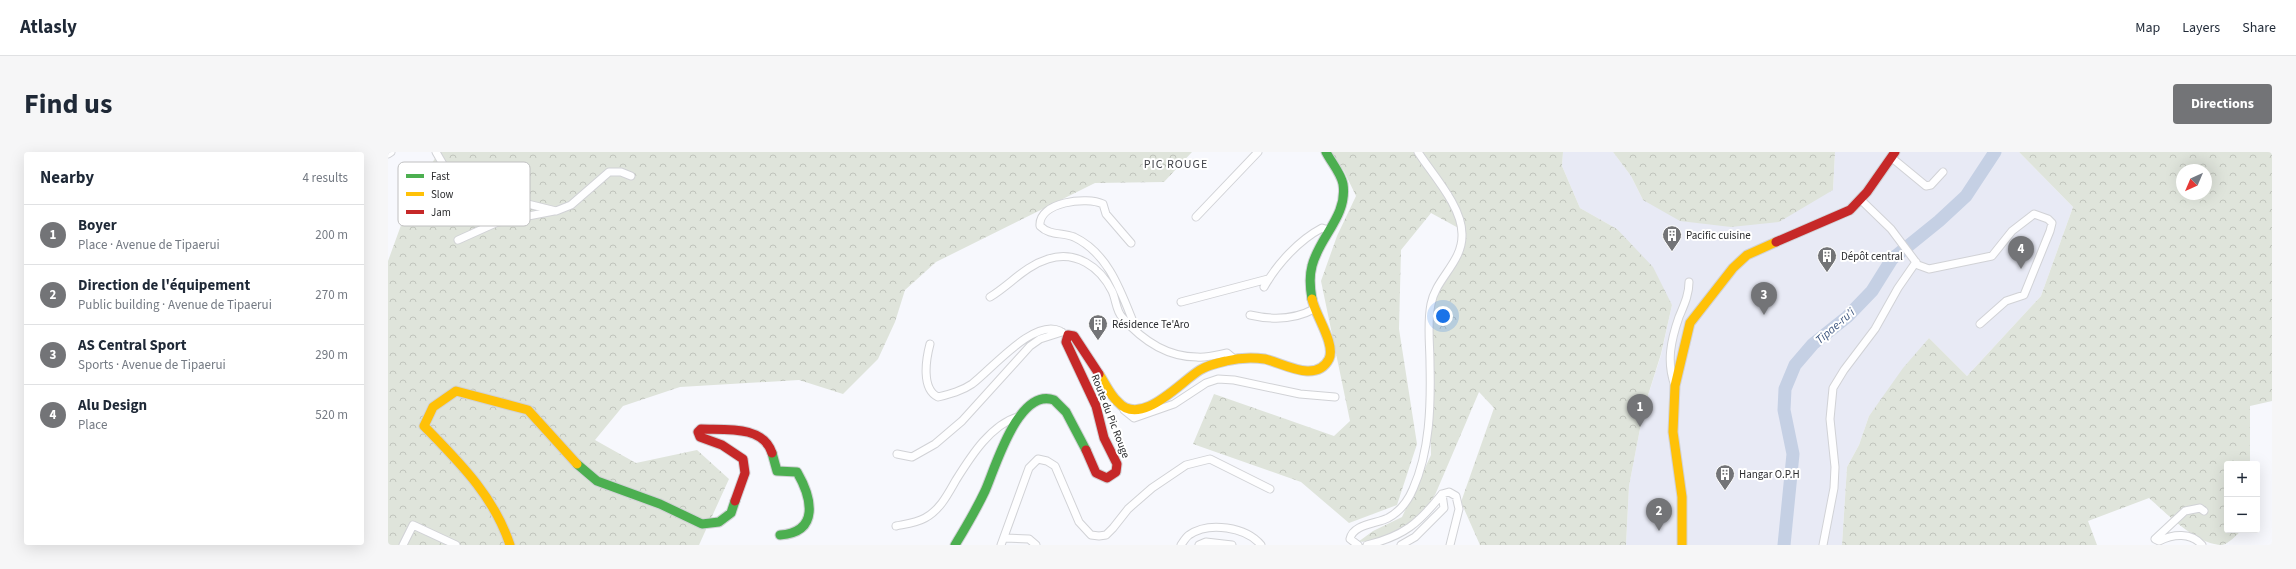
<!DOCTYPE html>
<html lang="en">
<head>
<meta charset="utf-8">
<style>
	body { margin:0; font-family:"Source Sans 3",sans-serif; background:#f6f6f7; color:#1f2937 }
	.controls { position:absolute; right:12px; bottom:12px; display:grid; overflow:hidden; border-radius:4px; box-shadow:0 4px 16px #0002 }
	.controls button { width:36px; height:36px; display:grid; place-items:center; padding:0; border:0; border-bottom:1px solid #e0e1e3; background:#fff; color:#1f2937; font:20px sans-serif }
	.compass { position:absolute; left:1788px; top:12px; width:36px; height:36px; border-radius:50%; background:#fff; box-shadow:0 4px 16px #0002; rotate:224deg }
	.you { position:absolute; left:1055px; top:164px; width:14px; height:14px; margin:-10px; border:3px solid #fff; border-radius:50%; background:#1a73e8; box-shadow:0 0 0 6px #1a73e833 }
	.badge { display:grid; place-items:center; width:26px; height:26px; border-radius:50%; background:#737477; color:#fff; font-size:13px; font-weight:700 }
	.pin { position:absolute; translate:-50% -33px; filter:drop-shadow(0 1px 2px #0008) }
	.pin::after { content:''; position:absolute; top:21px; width:14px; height:12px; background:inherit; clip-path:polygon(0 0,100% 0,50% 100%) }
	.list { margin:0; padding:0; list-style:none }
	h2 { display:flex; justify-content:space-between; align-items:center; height:52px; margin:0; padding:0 16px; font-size:17px }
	h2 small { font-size:13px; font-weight:400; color:#747a83 }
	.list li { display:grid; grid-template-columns:26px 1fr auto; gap:12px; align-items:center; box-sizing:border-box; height:60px; padding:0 16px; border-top:1px solid #e0e1e3 }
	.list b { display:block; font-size:15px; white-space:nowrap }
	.list p { margin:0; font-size:13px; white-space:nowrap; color:#747a83 }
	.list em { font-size:13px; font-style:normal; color:#747a83 }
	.map { position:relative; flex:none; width:1884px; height:393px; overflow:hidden; border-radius:4px }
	header { display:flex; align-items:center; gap:24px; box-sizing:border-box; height:56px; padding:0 20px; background:#fff; border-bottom:1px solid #e0e1e3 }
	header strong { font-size:19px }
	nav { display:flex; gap:22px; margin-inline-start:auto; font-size:14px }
	.intro { display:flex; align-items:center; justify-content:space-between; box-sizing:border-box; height:96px; padding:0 24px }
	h1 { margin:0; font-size:28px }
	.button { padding:10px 18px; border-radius:4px; background:#737477; color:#fff; font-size:14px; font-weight:700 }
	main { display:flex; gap:24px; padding:0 24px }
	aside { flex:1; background:#fff; border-radius:4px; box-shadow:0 4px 16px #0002 }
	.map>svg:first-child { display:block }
</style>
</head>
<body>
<header>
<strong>Atlasly</strong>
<nav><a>Map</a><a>Layers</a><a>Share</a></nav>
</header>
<div class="intro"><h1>Find us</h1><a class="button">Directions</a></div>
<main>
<aside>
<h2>Nearby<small>4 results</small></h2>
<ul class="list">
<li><span class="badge">1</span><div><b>Boyer</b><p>Place · Avenue de Tipaerui</p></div><em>200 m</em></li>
<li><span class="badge">2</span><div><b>Direction de l'équipement</b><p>Public building · Avenue de Tipaerui</p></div><em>270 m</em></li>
<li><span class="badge">3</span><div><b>AS Central Sport</b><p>Sports · Avenue de Tipaerui</p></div><em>290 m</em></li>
<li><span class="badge">4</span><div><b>Alu Design</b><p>Place</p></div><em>520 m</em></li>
</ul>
</aside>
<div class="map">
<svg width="1884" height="393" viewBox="0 0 1884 393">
	<defs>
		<pattern id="forest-crowns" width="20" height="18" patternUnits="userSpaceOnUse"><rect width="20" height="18" fill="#dfe4db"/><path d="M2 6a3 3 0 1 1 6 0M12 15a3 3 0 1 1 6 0" fill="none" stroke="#c0c4bc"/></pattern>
	</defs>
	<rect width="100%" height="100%" fill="#f7f8fd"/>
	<path fill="#e8eaf5" d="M1175,0H1225L1243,24L1255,48L1445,38L1447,0H1631L1685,55L1653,144L1579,224L1541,186L1481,264L1471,293L1459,315L1454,393H1238L1241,334L1256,256L1273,203L1284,153L1229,77L1192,56L1174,14Z"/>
	<path fill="url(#forest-crowns)" fill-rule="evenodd" d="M51,0H804L776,30L707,31L548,110L517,138L507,170L490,207L455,242L411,228L292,235L235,254L207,288L248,311L309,298L341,327L311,393H0V109L24,43Z
		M943,0H1175L1174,14L1192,56L1229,77L1265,115L1284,153L1273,202L1256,256L1241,334L1238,393H1092L1073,350L1106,256L1091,240L1047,343L1026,372L1000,387L970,390L985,379L1014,365L1043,303L1041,193L1049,135L1074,90V78L1043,61L1013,98L1011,177L1029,292L1009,353L961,371L913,330L805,292L826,242L946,284L962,269L933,129L949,84L968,44L956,19Z
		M1225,0H1447L1445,38L1391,70L1343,75L1292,69L1255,48L1243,24Z
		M1631,0H1884V249L1862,254V312H1839V378H1854C1849,382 1841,392 1834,393C1809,393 1778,361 1761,346L1700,369L1709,393H1454L1459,315L1471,293L1481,264L1515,216L1541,186L1579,224L1653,144L1685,55ZM1794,18H1818V42H1794Z"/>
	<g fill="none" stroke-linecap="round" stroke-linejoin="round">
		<path stroke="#c5d0e4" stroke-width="13" d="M1396,393L1405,302L1396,258L1397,237L1407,213L1425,192L1459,165L1484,139L1504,107L1551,69L1578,44L1607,0"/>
		<g stroke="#d1d2d6" stroke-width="9">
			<path id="street" d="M48,0L56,14L69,30L83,38L168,59L183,53L221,20H233L243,24
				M0,2L3,0
				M1504,6L1538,34L1543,33L1555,20
				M1472,47L1503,77L1530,113L1541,117L1604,104L1624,79L1646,62L1660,67L1664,71L1662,79L1636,143L1618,149L1592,172
				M808,65L870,0
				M70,88L110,70L166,59
				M743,91L718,62L715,52C699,44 650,50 652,74C662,84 674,80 686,85C722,102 734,143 748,177
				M876,135C889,112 911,88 934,76L941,78
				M602,145C623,132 637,114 660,107C688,98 712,115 724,139C728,147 728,159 734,165C753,187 778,205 809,205C818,206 829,203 839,201L845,206
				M793,150L880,127
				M862,163C884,168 906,168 926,157
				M542,192C538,207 533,237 550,245C562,242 574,239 584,232C604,217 646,166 672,179
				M1287,234C1278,210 1283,188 1291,165C1296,153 1301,143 1301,130
				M736,258L746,266L786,252L818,231L830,227L846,228L912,242L947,245
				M509,302L524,305L547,292L574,269L642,194L652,187L674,180
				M508,374C518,372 528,371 537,366C552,358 560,342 568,328C583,304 603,272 632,264
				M617,386L641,387L648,393
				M15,393L25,373L68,393
				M613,393L641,316L650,307L659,309L667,314L691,370L703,383L711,384L718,383L725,376L740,357L764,336L798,313L822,307L882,337
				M793,393C795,390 798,385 801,383C821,369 858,375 873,393
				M811,393L818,390L844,393
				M970,393L962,387C965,372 988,372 1000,366C1011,360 1020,349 1025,337C1042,299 1043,253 1042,212C1042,192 1039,172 1043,152C1048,126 1075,110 1074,82C1074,54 1044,22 1030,0
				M979,393C1016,384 1031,371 1054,342L1061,340L1068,344L1071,357L1062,393
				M1013,393L1027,385L1056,356L1054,342
				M1435,393L1446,336L1447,315L1442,267L1445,236L1456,218L1487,177L1510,136L1528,110
				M1814,393C1803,380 1785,382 1771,389L1767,387L1797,359L1812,356L1816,359"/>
		</g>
		<g stroke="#d1d2d6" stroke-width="11">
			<path id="fast" d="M924,147C922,136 921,125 924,114C931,85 960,64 955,32C953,21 943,10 938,0
				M384,301L389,319L409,320C424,346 432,380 392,383
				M189,312L209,329L272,352L314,372L331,370L343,361L347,349
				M567,393C578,375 588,358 597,339C607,317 630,235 666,248L678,260L698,298"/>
		</g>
		<g stroke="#d1d2d6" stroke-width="11">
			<path id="slow" d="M711,222C717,231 722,243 730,250C753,276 792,230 812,218C820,213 829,211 838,209C850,206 864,205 877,207C895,211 928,232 941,207C948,192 927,163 924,147
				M122,393C106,344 71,310 36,274L45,255L68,239L140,258L189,312
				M1294,393V345L1285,280L1287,234L1302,171L1345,116L1359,103L1388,90"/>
		</g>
		<g stroke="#d1d2d6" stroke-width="11">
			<path id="jam" d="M1388,90L1462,58L1479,40L1507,0
				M698,298L708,321L719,326L728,320L729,312L716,286L708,254L678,190L680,183L686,184L711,222
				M347,349L357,321L355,307L334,293L312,285L310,280L313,277C337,278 375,273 384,301"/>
		</g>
		<use href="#street" stroke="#fefeff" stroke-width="7"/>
		<use href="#fast" stroke="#4caf50" stroke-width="9"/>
		<use href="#slow" stroke="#ffc107" stroke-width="9"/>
		<use href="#jam" stroke="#c62828" stroke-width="9"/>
	</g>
	<defs>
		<g id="building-pin" transform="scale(1)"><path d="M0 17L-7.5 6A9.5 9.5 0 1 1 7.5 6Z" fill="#737477" stroke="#fff"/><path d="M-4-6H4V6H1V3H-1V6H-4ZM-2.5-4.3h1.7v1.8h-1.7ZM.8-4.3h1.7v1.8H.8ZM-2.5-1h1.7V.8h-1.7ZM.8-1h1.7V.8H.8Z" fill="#fff"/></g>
	</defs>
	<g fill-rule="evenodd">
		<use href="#building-pin" x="1284" y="83"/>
		<use href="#building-pin" x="1439" y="104"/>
		<use href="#building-pin" x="710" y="172"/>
		<use href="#building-pin" x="1337" y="322"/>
	</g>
	<g text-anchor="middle" stroke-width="4" stroke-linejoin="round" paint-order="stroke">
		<g font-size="11" fill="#2c2d2f" stroke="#fff" text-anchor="start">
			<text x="1298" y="87">Pacific cuisine</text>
			<text x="1453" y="108">Dépôt central</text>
			<text x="724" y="176">Résidence Te'Aro</text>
			<text x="1351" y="326">Hangar O.P.H</text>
		</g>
		<g font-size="11" fill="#2c2d2f" stroke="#fff">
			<text transform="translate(723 264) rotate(69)" y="4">Route du Pic Rouge</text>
		</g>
		<g font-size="12" letter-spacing="1" fill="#424349" stroke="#fff">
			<text x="788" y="16">PIC ROUGE</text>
		</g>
		<g font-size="12" font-style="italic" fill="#3e567e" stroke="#fff">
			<text transform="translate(1447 174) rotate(-41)" y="4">Tipae-ru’i</text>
		</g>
	</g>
	<rect x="10" y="10" width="132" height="64" rx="6" fill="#fff" stroke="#c0c0c1" stroke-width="1"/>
	<rect x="18" y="22" width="18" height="4" fill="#4caf50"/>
	<rect x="18" y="40" width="18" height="4" fill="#ffc107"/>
	<rect x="18" y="58" width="18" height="4" fill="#c62828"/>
	<g font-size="11" fill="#2c2d2f">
		<text x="43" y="28">Fast</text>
		<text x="43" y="46">Slow</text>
		<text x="43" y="64">Jam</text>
	</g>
</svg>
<div class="controls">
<button>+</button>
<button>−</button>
</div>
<svg class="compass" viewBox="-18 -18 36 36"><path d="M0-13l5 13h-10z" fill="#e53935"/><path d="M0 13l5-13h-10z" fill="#747a83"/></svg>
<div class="you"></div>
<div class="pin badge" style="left:1252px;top:275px">1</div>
<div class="pin badge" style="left:1271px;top:379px">2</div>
<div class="pin badge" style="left:1376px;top:163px">3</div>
<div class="pin badge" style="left:1633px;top:117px">4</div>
</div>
</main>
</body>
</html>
